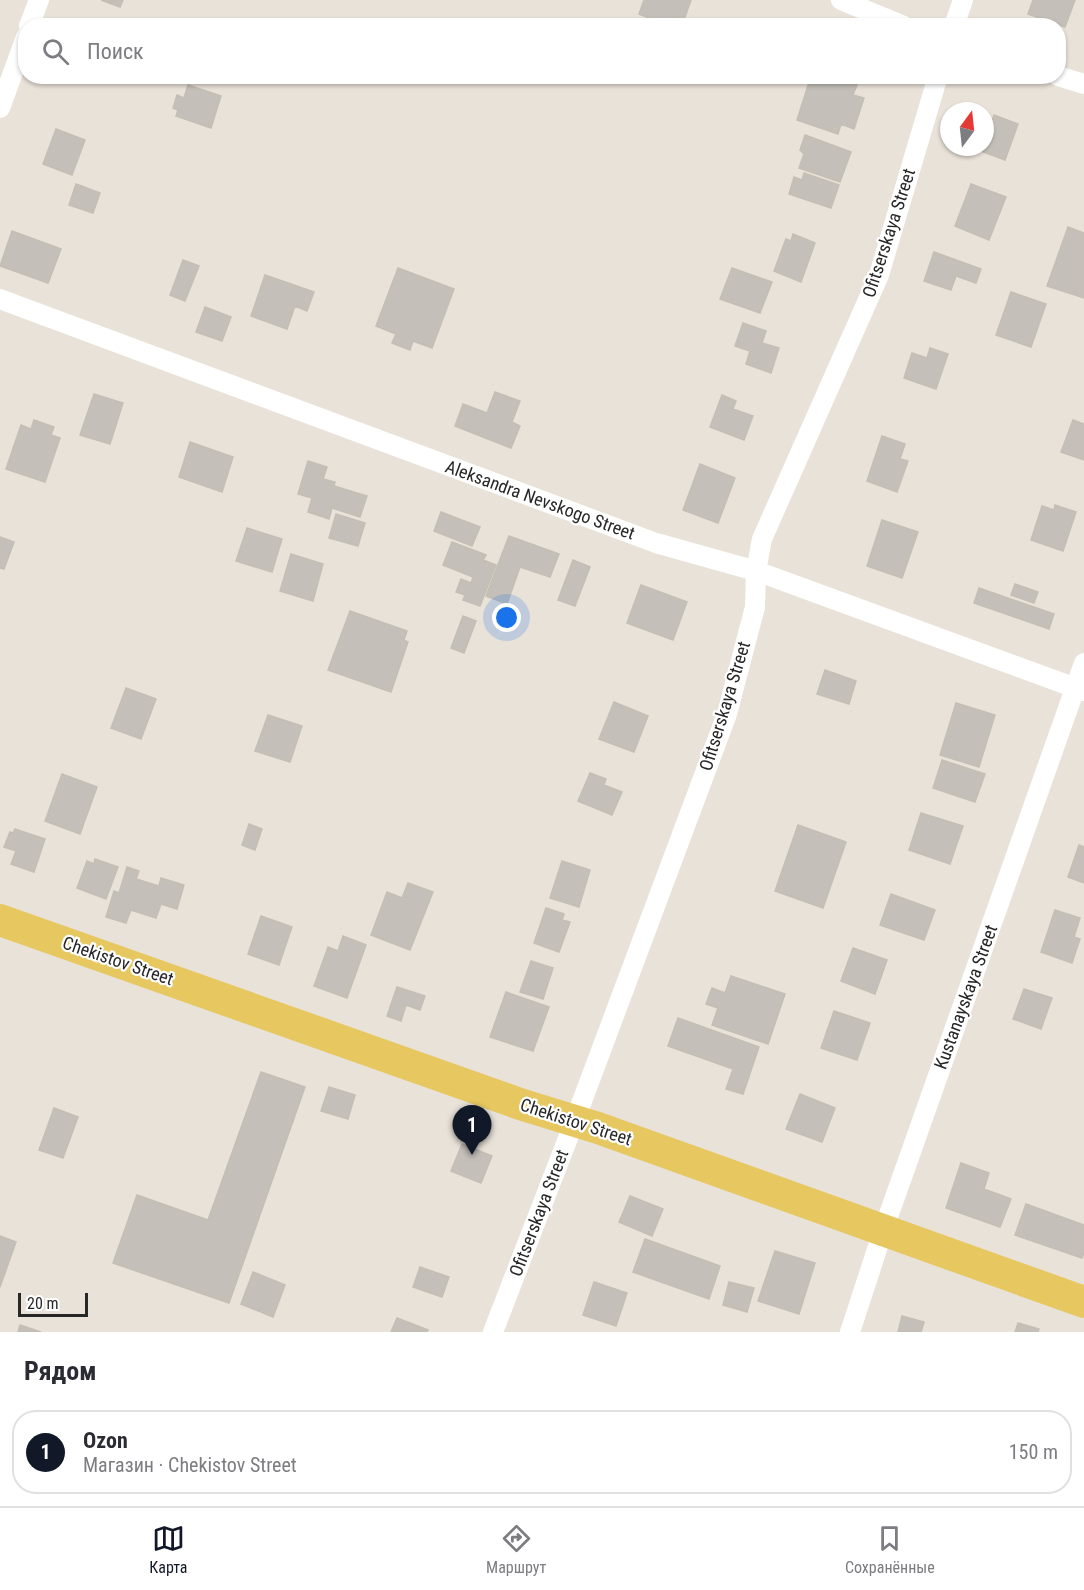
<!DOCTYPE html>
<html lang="ru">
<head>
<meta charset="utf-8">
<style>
	body { margin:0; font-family:"Roboto Condensed",sans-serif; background:#f7f7f7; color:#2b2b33 }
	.compass { position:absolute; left:940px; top:102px; width:54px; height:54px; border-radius:50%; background:#fff; box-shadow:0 2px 4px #0004; rotate:15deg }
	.scale { position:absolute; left:18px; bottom:15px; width:70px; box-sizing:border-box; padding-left:6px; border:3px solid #272727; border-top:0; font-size:16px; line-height:21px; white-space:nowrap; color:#272727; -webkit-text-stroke:4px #fff; paint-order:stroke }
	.you { position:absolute; left:507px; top:618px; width:21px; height:21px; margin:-15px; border:4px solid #fff; border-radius:50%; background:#1a73e8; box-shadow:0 0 0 9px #1a73e833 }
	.badge { display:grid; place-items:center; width:39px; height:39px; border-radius:50%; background:#111827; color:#fff; font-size:20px; font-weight:700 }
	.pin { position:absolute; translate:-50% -50px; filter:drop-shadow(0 2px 3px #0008) }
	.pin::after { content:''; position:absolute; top:32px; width:21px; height:18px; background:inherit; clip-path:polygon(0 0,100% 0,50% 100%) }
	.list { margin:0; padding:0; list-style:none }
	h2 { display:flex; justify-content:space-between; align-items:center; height:78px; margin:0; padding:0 24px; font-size:26px }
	h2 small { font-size:20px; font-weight:400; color:#7c7c81 }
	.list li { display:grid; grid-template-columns:39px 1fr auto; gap:18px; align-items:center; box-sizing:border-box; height:84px; margin:0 12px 12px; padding:0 12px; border:2px solid #e1e1e2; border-radius:24px }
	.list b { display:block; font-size:22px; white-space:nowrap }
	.list p { margin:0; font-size:20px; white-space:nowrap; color:#7c7c81 }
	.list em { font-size:20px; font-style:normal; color:#7c7c81 }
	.icon { flex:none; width:33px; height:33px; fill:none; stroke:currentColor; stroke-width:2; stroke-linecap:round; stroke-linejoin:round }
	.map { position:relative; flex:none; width:1084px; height:1332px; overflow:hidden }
	.search { position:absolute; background:#fff; box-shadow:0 2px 4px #0004; left:18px; right:18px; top:18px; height:66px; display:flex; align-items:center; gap:15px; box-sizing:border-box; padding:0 21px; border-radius:24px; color:#7c7c81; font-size:22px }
	.sheet { height:174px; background:#fff }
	nav { display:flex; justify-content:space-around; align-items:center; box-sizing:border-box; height:84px; border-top:2px solid #e1e1e2; background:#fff; font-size:16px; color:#7c7c81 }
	nav a { display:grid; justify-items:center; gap:3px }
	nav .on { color:#111827 }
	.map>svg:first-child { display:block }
</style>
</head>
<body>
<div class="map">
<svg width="1084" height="1332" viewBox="0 0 1084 1332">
	<rect width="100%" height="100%" fill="#e9e2d9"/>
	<path fill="#c4bfb9" stroke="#c4beb3" stroke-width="1.5" d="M101,0H123L120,7Z
		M644,0H691L682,26H669L639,14Z
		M1033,0H1075L1065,27L1028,14Z
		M811,76H832L857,85L853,95L864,98L854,129L841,124L838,134L797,120Z
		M188,85L221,96L211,128L176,116L178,110L173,108L177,95L184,98Z
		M994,115L1018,124L1005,160L981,151L983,147H985V141Z
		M56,129L85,140L72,175L43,164Z
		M805,135L851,152L840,182L799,168L804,154L800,150Z
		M804,173L839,185L831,208L789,194L794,177L802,180Z
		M76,184L100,193L93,213L69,205Z
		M971,184L1006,197L989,240L955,226Z
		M1068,227L1084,233V298L1047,286Z
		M12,231L61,249L48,283L0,266Z
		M793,234L815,243L801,282L774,271L786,239L791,241Z
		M934,252L981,269L976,283L956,276L951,290L924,281Z
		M183,260L199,266L185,301L170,295Z
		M398,268L454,289L432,348L413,341L410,350L392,343L396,334L376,326Z
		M732,268L772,282L760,313L720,299Z
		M265,275L314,292L307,311L295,306L287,329L251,316Z
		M1011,292L1046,304L1031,347L996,335Z
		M205,307L231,317L222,341L196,332Z
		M743,323L766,331L762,343L779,348L771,373L746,364L750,351L735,346Z
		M930,348L948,354L936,389L904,378L912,353L927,358Z
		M495,392L520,401L512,422L520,426L511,448L455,426L463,404L487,413Z
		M94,394L123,403L110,444L80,435Z
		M722,395L736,401L733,409L753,416L744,440L710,427Z
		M34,420L54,427L51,435L60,438L45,482L6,469L21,425L31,429Z
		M1073,420L1084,424V460L1061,452Z
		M882,436L905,444L900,459L908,461L897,492L867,481Z
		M190,442L233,457L222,492L179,477Z
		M308,461L327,467L323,479L335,482L334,486L367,496L360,517L332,508L329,519L308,512L312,498L298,494Z
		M700,464L735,478L718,523L683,510Z
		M1055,505L1076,512L1063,551L1031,540L1042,506L1054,510Z
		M441,512L480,527L472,546L434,531Z
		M336,514L365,523L358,546L329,538Z
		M882,520L918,532L902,578L867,566Z
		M247,528L282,539L272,572L236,561Z
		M509,536L559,554L550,577L520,567L507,604L486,596Z
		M0,537L14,542L4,569L0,568Z
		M452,542L486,555L483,560L496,565L480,606L463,600L465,595L456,592L461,579L471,583L473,577L443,565Z
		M291,554L323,564L313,601L280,591Z
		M573,560L590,567L575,606L558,600Z
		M1015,584L1038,592L1034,603L1011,595Z
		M641,585L687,602L673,640L627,623Z
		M979,588L1054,614L1049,629L974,603Z
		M350,611L407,631L404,640L408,642L391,692L328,670Z
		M463,616L476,621L464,653L451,648Z
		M825,670L856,681L849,704L817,694Z
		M126,688L156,699L141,739L111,728Z
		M614,702L648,716L634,752L599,739Z
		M956,703L995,715L979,767L940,755Z
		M268,715L302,726L290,762L255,751Z
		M942,760L985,774L975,802L933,788Z
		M590,773L606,779L604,785L622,792L612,815L578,801Z
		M62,774L97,787L80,834L45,821Z
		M921,813L963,826L950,864L909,850Z
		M249,824L262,829L255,850L242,845Z
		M798,825L846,842L823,908L775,891Z
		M15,829L45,839L34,872L11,864L16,851L4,847L10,832L13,833Z
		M1079,845L1084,847V883L1068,877Z
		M95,859L118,867L106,899L77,888L87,861L94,864Z
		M562,861L590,870L579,907L550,898Z
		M127,867L139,871L136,879L159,886L161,878L184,885L177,909L161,904L156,918L131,910L126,923L106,917L114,891L119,893Z
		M408,883L433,892L410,950L371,935L387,892L402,898Z
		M891,894L935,910L924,940L880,925Z
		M546,908L564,914L562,920L570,922L559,952L534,943Z
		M1055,910L1080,918L1074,937L1080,939L1072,963L1041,952Z
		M261,916L292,927L279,965L248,954Z
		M343,936L366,945L347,998L314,986L328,947L338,951Z
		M853,948L887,960L875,994L841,981Z
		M531,961L553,968L543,999L520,992Z
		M731,976L785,994L768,1044L712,1025L718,1008L706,1004L712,988L725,993Z
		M397,987L425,996L420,1010L406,1005L401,1021L387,1016Z
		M1024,989L1052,998L1041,1029L1013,1019Z
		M506,992L549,1007L533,1051L490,1037Z
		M834,1011L870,1023L857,1060L821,1048Z
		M678,1018L759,1047L743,1094L726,1089L733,1069L668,1046Z
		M261,1072L305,1087L229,1303L113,1263L137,1195L208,1220Z
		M329,1087L355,1095L348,1119L321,1111Z
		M800,1094L835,1108L822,1142L786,1129Z
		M54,1108L78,1117L63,1158L39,1150Z
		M462,1144L492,1156L481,1183L451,1171Z
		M961,1163L989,1173L984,1189L1011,1199L1000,1227L946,1208Z
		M630,1196L663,1209L652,1236L619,1222Z
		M1026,1204L1084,1225V1253L1082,1258L1015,1235Z
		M0,1236L16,1242L0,1287Z
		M645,1239L720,1266L709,1299L633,1272Z
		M775,1251L815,1263L799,1314L758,1301Z
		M420,1267L449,1277L442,1297L413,1287Z
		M253,1272L285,1285L273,1317L241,1304Z
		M594,1282L627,1293L616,1326L583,1315Z
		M729,1282L754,1288L747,1312L723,1305Z
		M902,1316L924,1322L921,1332H898Z
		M397,1318L428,1330L427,1332H391Z
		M1018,1323L1039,1329L1038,1332H1015Z
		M20,1325L41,1332H18Z"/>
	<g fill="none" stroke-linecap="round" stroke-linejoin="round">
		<path stroke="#fff" stroke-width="20" d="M841,0L904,26
			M29,26L39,0
			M954,26L963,0
			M1058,76L1084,84
			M0,108L26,37
			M0,299L656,543L756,571L1084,691
			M493,1332L575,1120L727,714L755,607L756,571L762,539L879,275L938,76
			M850,1332L883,1231L1084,663"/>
		<path stroke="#e6c760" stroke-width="32" d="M0,920L523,1105L598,1128L1084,1302"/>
	</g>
	<g text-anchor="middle" stroke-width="4.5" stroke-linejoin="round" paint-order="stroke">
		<g font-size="18" fill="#272727" stroke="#fff">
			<text transform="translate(889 233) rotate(-72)" y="6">Ofitserskaya Street</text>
			<text transform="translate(540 500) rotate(20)" y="6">Aleksandra Nevskogo Street</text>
			<text transform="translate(725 706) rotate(-73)" y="6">Ofitserskaya Street</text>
			<text transform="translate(118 961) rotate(19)" y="6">Chekistov Street</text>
			<text transform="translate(966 997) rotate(-70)" y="6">Kustanayskaya Street</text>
			<text transform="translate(576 1122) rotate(18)" y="6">Chekistov Street</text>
			<text transform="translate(539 1213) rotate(-69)" y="6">Ofitserskaya Street</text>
		</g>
	</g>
</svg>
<svg class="compass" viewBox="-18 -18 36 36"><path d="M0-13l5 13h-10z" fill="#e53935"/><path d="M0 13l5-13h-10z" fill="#7c7c81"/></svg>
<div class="scale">20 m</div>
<div class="you"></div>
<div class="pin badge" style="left:472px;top:1155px">1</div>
<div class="search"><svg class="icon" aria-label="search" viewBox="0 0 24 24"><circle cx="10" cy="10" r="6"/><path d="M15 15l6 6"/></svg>Поиск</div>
</div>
<section class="sheet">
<h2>Рядом<small></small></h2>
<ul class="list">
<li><span class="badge">1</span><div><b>Ozon</b><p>Магазин · Chekistov Street</p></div><em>150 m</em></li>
</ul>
</section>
<nav>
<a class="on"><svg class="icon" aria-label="map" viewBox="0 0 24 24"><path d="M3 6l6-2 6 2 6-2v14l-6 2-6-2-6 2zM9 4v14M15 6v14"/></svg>Карта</a>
<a><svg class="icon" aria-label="directions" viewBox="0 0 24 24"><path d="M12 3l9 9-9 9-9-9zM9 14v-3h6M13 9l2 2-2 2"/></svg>Маршрут</a>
<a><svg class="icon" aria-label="saved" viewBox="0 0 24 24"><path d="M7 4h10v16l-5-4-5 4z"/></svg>Сохранённые</a>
</nav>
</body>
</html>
